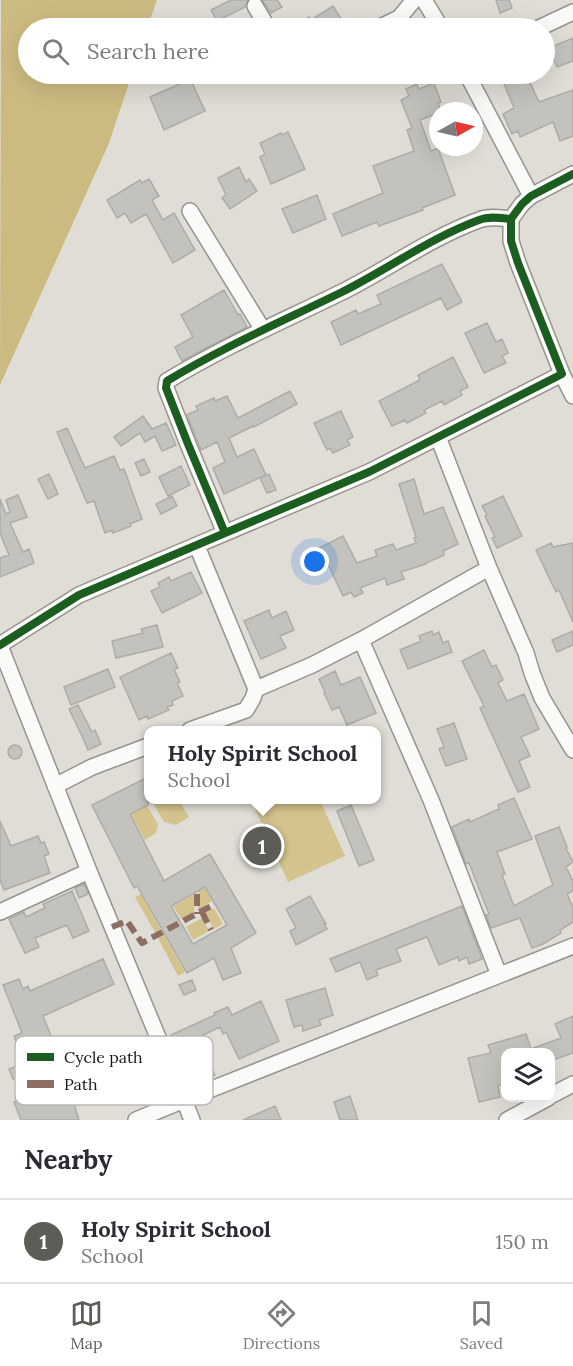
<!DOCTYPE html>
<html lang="en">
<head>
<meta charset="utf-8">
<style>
	body { margin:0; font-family:Lora,serif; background:#f7f7f7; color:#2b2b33 }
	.controls { position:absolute; right:18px; bottom:18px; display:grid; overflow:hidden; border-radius:12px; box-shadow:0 6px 24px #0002 }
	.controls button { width:54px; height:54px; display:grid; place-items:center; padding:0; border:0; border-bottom:2px solid #e1e1e2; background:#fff; color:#2b2b33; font:30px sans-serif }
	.compass { position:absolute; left:429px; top:102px; width:54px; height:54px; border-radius:50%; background:#fff; box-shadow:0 6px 24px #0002; rotate:82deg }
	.you { position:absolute; left:315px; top:562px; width:21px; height:21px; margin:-15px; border:4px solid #fff; border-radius:50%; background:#1a73e8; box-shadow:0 0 0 9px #1a73e833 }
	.badge { display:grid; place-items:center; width:39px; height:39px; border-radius:50%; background:#5e5c57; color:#fff; font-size:20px; font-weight:700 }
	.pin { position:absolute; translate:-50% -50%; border:3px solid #fff; box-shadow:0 2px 6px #0006 }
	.popup { position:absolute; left:144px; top:726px; width:237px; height:78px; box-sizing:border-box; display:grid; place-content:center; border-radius:12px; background:#fff; filter:drop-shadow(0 2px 4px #0005); font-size:20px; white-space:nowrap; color:#7c7c81 }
	.popup b { font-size:22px; color:#2b2b33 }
	.popup::after { content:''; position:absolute; left:50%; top:100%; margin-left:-12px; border:12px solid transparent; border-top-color:#fff }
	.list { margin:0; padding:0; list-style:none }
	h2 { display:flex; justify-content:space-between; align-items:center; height:78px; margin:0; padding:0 24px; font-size:26px }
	h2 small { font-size:20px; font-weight:400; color:#7c7c81 }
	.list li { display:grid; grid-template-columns:39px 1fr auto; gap:18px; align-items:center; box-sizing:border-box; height:84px; padding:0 24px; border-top:2px solid #e1e1e2 }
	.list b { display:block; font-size:22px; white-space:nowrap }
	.list p { margin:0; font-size:20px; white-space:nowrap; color:#7c7c81 }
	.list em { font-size:20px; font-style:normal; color:#7c7c81 }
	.icon { flex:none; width:33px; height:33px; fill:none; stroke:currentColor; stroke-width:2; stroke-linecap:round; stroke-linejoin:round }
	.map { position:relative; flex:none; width:573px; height:1120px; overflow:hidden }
	.search { position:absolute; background:#fff; box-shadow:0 6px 24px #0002; left:18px; right:18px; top:18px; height:66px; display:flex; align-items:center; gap:15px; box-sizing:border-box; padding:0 21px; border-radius:33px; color:#7c7c81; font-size:22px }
	.sheet { height:162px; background:#fff }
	nav { display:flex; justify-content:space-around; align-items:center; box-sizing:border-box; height:84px; border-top:2px solid #e1e1e2; background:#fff; font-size:16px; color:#7c7c81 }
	nav a { display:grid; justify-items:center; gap:3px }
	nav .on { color:#5e5c57 }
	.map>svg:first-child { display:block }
</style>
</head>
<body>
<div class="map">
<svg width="573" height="1120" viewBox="0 0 573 1120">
	<rect width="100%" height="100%" fill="#e0ddd6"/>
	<path fill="#d4c38d" d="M154,800H179L189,817L176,825L164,822L152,801Z
		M251,800H320L345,856L288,882Z
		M146,804L158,824L156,833L145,840L130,813Z
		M205,888L212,901L198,910V892Z
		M141,894L162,932L156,934L135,897Z
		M195,894L194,914L182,920L173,906Z
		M214,908L223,924L214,929L205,913Z
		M202,918L209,931L193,940L186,927Z
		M163,933L185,972L178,976L157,936Z"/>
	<path fill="#ccbb81" d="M1,0H157L147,28H28V74H132L109,143L0,385Z"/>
	<path fill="#c3c2bc" stroke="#adaca7" stroke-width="1.5" fill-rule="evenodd" d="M231,0H248L245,7L217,21L211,10Z
		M262,0H277L282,7L271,13Z
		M496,0H509L512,8L500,13Z
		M333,6L343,22L333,28H289L309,17L311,20Z
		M573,38V61L557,67L549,48Z
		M180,74H188L205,111L164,130L150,97L182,83Z
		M500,74H526L539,102L573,90V136L560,141L553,122L520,137L518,131L512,134L503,114L514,108Z
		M434,83L441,102L438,103L441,111H438V113L420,120L431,151L438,148L455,195L422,208L423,210L379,226L377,222L342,236L333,214L383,193L373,166L414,151L407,130L412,128L401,100L409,96L406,89L417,84L419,89Z
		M288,132L305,169L271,184L260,157L265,154L260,143L281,133L282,135Z
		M239,167L246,182L249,179L257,191L230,209L222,198L226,195L218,178Z
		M149,179L159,196L152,200L163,220L174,213L195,250L173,263L146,214L131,223L125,213L117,218L107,200L140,180L142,183Z
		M317,195L326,219L293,233L282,209Z
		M442,264L462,302L447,310L441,298L341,345L331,322L356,310L358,314L381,304L377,295Z
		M224,290L238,315L240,314L247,327L182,361L175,347L193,337L181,315Z
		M487,323L496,342L502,339L508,353L502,356L506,363L484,373L465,333Z
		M453,357L468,387L460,391L462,395L444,405L442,401L424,410L426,413L407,423L405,420L392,426L379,401L420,380L418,375Z
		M290,391L297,404L254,427L253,426L229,438L237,457L254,449L266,475L224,494L213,468L225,462L217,442L201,450L187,415L198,410L196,406L214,398L215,401L227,396L238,418Z
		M341,411L353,437L347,440L350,445L333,453L330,448L327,450L314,423Z
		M143,416L152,429L166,423L176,445L162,451L155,436L145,442L140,433L121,446L114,437Z
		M67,428L85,468L114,456L120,470L124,469L142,519L130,524L131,526L113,533L112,530L105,533L94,501L87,503L57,432Z
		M144,459L150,472L141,476L135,463Z
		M181,466L190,485L168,496L159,477Z
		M49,474L58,494L48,499L38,479Z
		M269,474L276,490L267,493L260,478Z
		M414,479L424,514L443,507L458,544L443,551L444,555L426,563V564L401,572L404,579L387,585L385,578L360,588L363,593L354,597L351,592L343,596L326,560L321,563L315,550L343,536L357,563L377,556L375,550L393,544L396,550L416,543L414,538L416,537L399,484Z
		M18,495L27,517L10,523L23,552L29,549L34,563L0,577V558L9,555L0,533V499L6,514L10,512L6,500Z
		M172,496L177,506L161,514L156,504Z
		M503,496L522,536L497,548L492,538L495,537L485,516L487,515L482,506Z
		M551,543L553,547L573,543V622L559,590L556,592L536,550Z
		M191,572L202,593L162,613L151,591L160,587L158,583L169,577L171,581Z
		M269,610L272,618L286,611L294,630L280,636L286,648L261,659L244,621Z
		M157,625L163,647L116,658L112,641L143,633L141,629Z
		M432,631L433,635L439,632L443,643L448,641L452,652L408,669L400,650L421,641L419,636Z
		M573,631V645L557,652L552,640Z
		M484,650L492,667L496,665L503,680L498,683L507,701L524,694L539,729L521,737L530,756L519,761L530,787L518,792L480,708L484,706L462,661Z
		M171,653L178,668L174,669L180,682L177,683L183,696L172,701L173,705L167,707L169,710L148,719L147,716L139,720L120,677Z
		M108,669L115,687L71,705L64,687Z
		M335,671L341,685L360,677L376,713L347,725L339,707L332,710L324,693L325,692L319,679Z
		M78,705L92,732L95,730L101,744L88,750L82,736L69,709Z
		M454,723L467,759L446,766L439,749L444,747L437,729Z
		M8 752a7 7 0 1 1 14 0a7 7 0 1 1-14 0Z
		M148,777V805L130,814L164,881L210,854L256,933L231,948L241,973L223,980L214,958L187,973L137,886L134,888L92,805ZM205,887L227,925L193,944L171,906Z
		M514,798L532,839L497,852L505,874L502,875L514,906L553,885L535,836L559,827L567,847L566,848L573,862L566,867L573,881V891L567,894L573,907V922L560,930L561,933L543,944L532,948L520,918L491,928L486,915L489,914L469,863L466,864L452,827L469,819L470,822L499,809L498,805Z
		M351,805L374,860L359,866L337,811Z
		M0,821L11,846L38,836L41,843L44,842L49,854L44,856L50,873L4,890L0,880Z
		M84,884L88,894L79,898L75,888Z
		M72,891L89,931L73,938L67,925L35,938L39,947L25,953L9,919L24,912L26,917L45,908L43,904Z
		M310,896L326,924H324L327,929L296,945L290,931L296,928L286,909Z
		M462,906L482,959L469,964L467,957L459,961L458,957L439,965L427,937L396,949L401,961L376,970L378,975L367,980L360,962L336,972L330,959Z
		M103,959L114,984L43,1016L61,1061L48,1065L54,1083L66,1079L79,1120H21L14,1102L21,1099L15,1078L13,1079L9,1069L20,1065L16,1052L19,1051L14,1036L22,1033L3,985L19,979L23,989L28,986L30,991Z
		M192,980L196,990L184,995L179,985Z
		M325,988L333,1015L319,1020L321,1025L303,1031L302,1025L294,1027L286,1000Z
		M261,1001L279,1041L239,1059L226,1032L223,1034L220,1027L197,1038L215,1075L193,1085L171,1035L215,1015L214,1013L228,1007L232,1015Z
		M573,1016V1053L550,1061V1053H506V1083L498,1086L500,1097L479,1102L468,1058L491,1053L488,1045L526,1034L531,1049L561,1038L555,1024Z
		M350,1096L358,1120H340L334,1102Z
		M275,1106L281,1120H243Z"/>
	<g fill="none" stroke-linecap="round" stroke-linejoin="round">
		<g stroke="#96948e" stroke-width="18">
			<path id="minor" d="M424,0L441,28
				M255,6L268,28
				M378,28L399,18L414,0
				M539,28L573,12
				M467,74L531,196
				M190,211L263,330
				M562,374L573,396
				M438,437L489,568L526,653L532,673L542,698L573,750
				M225,533L188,444L166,388L167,381C223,347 283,321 342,292C388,269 430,238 479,220C489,216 500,218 511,219
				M197,546L256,689
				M361,640L431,800L499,975
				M0,645L79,595L369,472L562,374L518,263L511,241V219L522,204L531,196L573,174
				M0,646L89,871
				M190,730L246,710L253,698L256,689L312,665L361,640L489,568
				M55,786L92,767L148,746
				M0,912L89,871L184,1100L136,1120
				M550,1096L573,1084
				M192,1120L184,1100L573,946
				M507,1120L548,1098"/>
		</g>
		<use href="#minor" stroke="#fafaf9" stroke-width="15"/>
		<path stroke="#8d6e63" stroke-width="6" stroke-dasharray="12 6" stroke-linecap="butt" d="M197,894V914
			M202,912L211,930
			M112,927L127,921L142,943L213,905"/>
		<g stroke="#fff" stroke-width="11">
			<path id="cycleway" d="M225,533L188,444L166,388L167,381C223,347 283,321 342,292C388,269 430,238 479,220C489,216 500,218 511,219
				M0,645L79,595L369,472L562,374L518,263L511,241V219L522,204L531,196L573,174"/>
		</g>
		<use href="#cycleway" stroke="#1b5e20" stroke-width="8"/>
	</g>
	<rect x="15" y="1036" width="198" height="69" rx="9" fill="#fff" stroke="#bab9b8" stroke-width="1.5"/>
	<rect x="27" y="1053" width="27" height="8" fill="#1b5e20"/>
	<rect x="27" y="1080" width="27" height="8" fill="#8d6e63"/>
	<g font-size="16" fill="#181612">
		<text x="64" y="1063">Cycle path</text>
		<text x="64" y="1090">Path</text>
	</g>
</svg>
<div class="controls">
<button><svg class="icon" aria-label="layers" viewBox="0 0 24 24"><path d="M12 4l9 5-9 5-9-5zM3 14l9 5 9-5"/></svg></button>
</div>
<svg class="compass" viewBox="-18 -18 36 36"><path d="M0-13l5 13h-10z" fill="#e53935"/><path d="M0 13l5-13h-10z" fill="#7c7c81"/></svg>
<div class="you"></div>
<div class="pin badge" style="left:262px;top:846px">1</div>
<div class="popup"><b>Holy Spirit School</b>School</div>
<div class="search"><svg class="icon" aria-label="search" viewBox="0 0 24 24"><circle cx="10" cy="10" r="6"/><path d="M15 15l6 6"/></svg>Search here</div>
</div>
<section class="sheet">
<h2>Nearby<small></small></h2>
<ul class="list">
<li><span class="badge">1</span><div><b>Holy Spirit School</b><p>School</p></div><em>150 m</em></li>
</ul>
</section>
<nav>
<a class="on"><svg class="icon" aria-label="map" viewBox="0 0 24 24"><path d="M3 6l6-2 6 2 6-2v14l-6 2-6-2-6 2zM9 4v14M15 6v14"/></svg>Map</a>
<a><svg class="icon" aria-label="directions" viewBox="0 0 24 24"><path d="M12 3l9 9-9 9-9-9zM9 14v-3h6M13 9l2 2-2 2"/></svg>Directions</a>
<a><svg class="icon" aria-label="saved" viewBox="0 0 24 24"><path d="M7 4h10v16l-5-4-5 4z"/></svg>Saved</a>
</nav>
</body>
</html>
